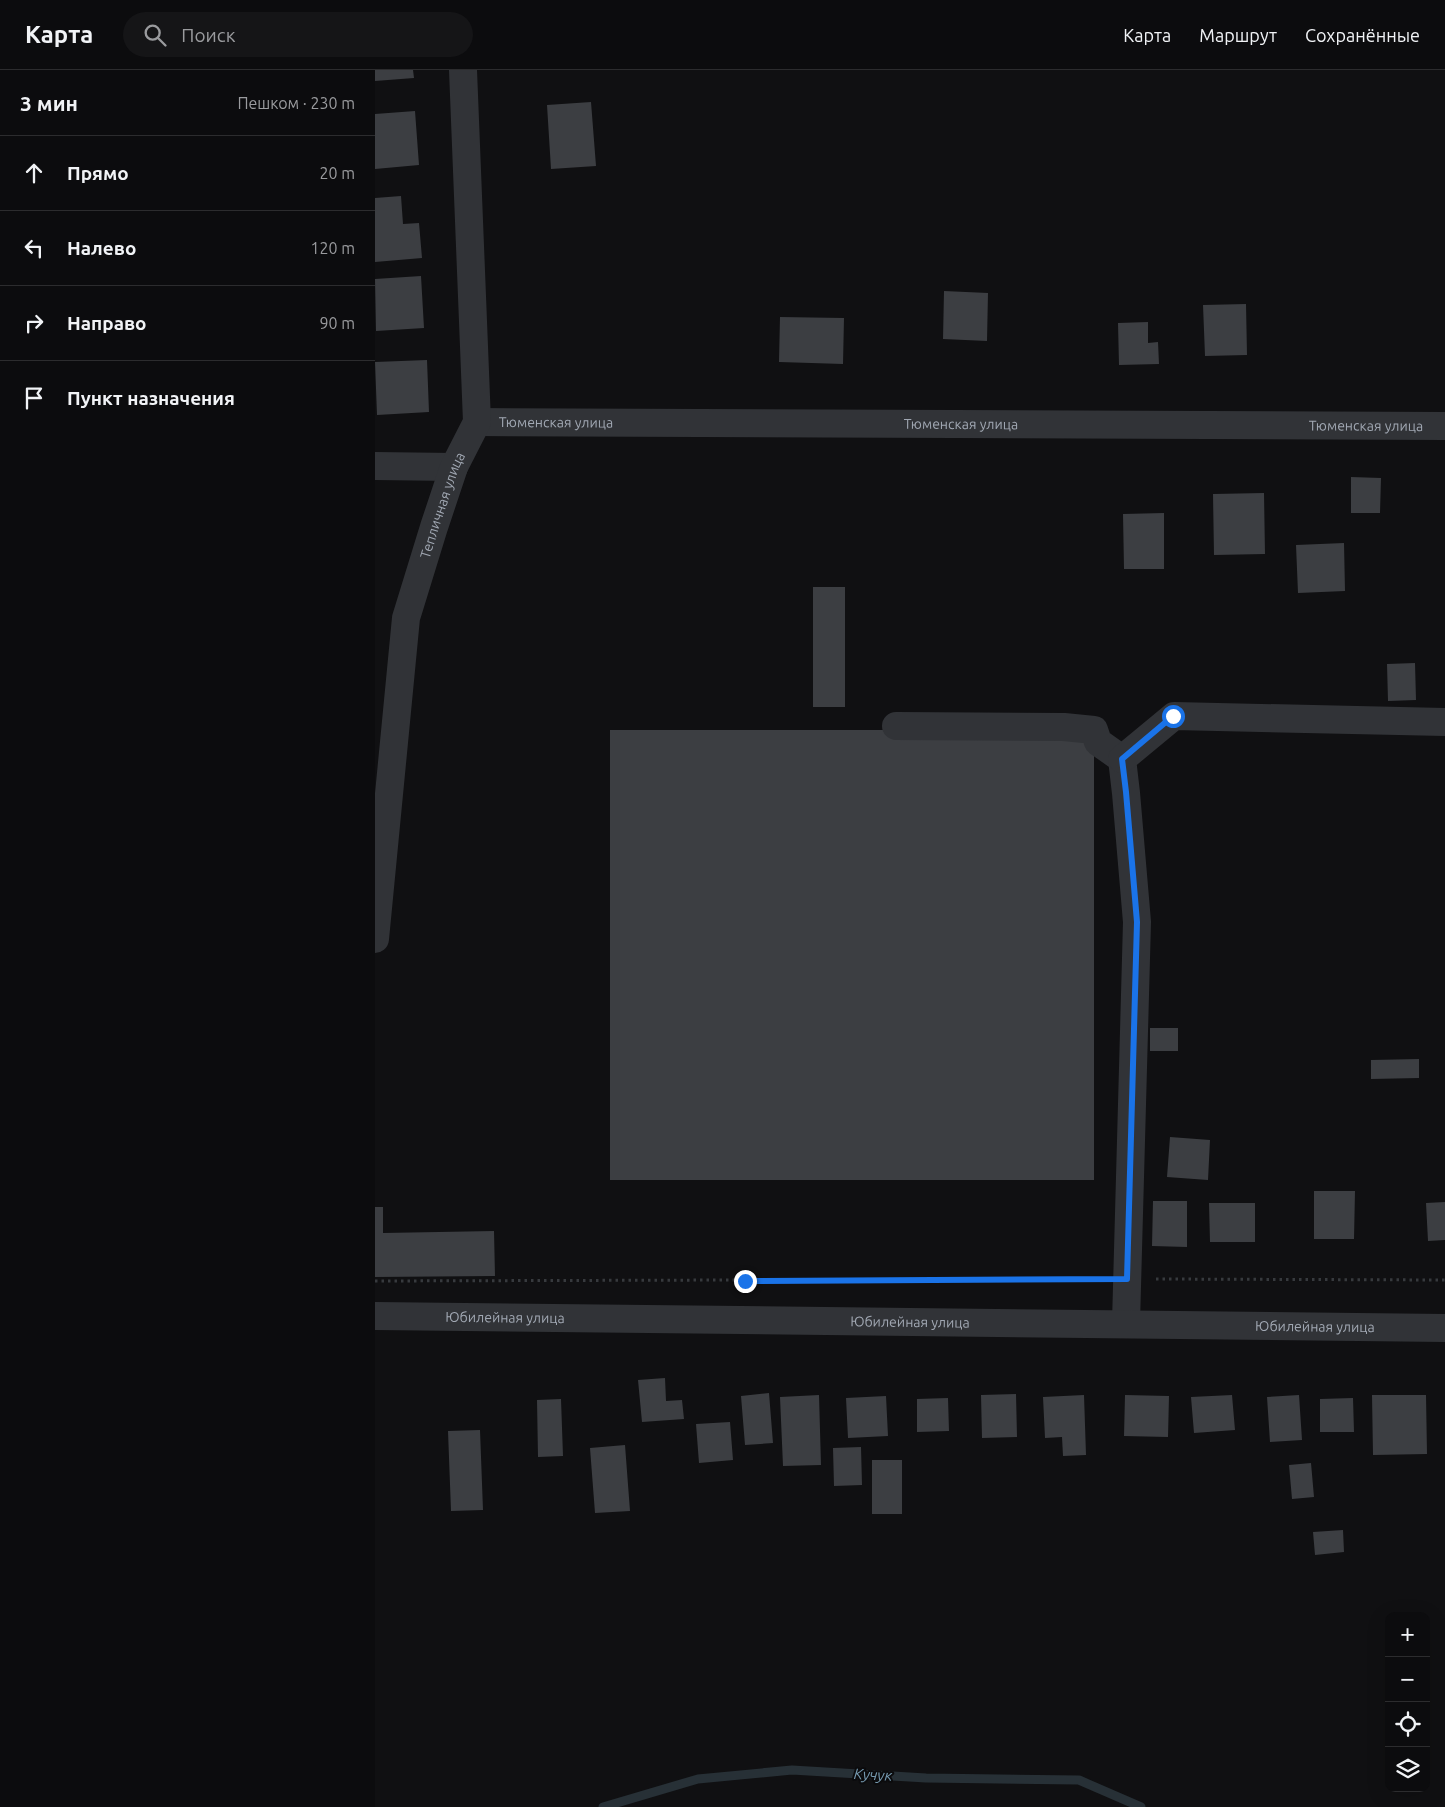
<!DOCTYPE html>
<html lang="ru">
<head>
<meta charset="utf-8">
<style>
	body { margin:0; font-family:Ubuntu,sans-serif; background:#151517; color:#f1f3f6 }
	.controls { position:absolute; right:15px; bottom:15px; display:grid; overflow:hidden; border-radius:10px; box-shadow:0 5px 20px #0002 }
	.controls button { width:45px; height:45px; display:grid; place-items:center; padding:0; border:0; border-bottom:1px solid #2c2c2e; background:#0c0c0e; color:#f1f3f6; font:25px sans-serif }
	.stop { position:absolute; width:15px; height:15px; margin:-11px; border:4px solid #1a73e8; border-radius:50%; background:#fff }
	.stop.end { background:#1a73e8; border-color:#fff; box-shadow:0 1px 5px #0008 }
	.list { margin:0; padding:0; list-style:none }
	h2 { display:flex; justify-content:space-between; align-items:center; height:65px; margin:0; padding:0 20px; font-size:21px }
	h2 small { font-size:16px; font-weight:400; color:#9a9b9e }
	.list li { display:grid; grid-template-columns:32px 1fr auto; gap:15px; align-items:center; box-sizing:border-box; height:75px; padding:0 20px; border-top:1px solid #2c2c2e }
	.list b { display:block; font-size:19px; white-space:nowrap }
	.list em { font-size:16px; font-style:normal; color:#9a9b9e }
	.icon { flex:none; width:28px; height:28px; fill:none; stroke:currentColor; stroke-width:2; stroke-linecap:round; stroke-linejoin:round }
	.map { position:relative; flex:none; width:1070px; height:1737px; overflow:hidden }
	header { display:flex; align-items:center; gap:30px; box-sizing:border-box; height:70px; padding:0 25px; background:#0c0c0e; border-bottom:1px solid #2c2c2e }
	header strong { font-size:24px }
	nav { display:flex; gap:28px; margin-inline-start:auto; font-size:18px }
	.search { width:350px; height:45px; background:#151517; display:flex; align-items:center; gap:12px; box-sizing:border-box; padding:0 18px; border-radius:28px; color:#9a9b9e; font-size:19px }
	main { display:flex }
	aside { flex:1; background:#0c0c0e }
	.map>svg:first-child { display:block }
</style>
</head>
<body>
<header>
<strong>Карта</strong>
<div class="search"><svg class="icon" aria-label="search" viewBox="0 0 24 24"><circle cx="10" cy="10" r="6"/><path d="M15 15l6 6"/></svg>Поиск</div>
<nav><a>Карта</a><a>Маршрут</a><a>Сохранённые</a></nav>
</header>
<main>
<aside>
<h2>3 мин<small>Пешком · 230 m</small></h2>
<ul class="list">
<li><svg class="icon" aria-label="ahead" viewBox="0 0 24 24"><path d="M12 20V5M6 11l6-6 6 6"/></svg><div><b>Прямо</b></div><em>20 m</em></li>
<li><svg class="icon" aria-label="left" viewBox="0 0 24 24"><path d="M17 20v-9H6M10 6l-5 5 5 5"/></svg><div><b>Налево</b></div><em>120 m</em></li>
<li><svg class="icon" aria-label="right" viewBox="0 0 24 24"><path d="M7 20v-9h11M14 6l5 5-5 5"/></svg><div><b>Направо</b></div><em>90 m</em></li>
<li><svg class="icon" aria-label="arrive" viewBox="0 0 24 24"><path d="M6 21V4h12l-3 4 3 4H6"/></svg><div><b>Пункт назначения</b></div></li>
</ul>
</aside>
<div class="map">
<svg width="1070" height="1737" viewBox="0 0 1070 1737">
	<rect width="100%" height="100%" fill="#101012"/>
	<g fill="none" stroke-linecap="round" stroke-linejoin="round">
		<path stroke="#273036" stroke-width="9" d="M228,1737L323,1709L417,1700L551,1708L704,1710L766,1737"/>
	</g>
	<path fill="#3c3e42" d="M0,0H38L39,8L0,11Z
		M216,32L221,96L176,99L172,35Z
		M40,41L44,95L0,99V44Z
		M26,126L28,154L44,153L47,188L0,192V128Z
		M46,206L49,258L1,261L0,209Z
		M569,221L613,223L612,271L568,269Z
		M871,234L872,285L830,286L828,235Z
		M405,247L469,248L468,294L404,292Z
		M773,252V273L783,272L784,294L744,295L743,253Z
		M52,290L54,342L2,345L0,292Z
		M976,407L1006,408L1005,443H976Z
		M889,423L890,484L839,485L838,424Z
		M789,443V499H749L748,444Z
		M969,473L970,521L923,523L921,475Z
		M438,517H470V637H438Z
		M1040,593L1041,630L1013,631L1012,594Z
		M235,660H719V1110H235Z
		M775,958H803V981H775Z
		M1044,989V1008L996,1009V990Z
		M795,1067L835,1070L833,1110L792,1107Z
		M939,1121H980L979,1169H939Z
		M778,1131H812V1177L777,1176Z
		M1070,1132V1170L1053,1171L1051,1133Z
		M834,1133H880V1172H835Z
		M0,1137H8V1163L119,1161L120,1206L0,1207Z
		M290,1308L291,1331L307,1330L309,1349L267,1352L263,1310Z
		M394,1323L398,1373L370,1375L366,1326Z
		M641,1324L642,1367L607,1368L606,1325Z
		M444,1325L446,1395L408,1396L405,1327Z
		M709,1325L711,1385L688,1386L687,1367L670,1368L668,1327Z
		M750,1325L794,1326L793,1367L749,1366Z
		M857,1325L860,1360L819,1363L816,1327Z
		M924,1325L927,1370L895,1372L892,1327Z
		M997,1325H1051L1052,1384L998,1385Z
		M511,1326L513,1366L473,1368L471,1328Z
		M573,1328L574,1361L542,1362V1329Z
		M978,1328L979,1362H945V1329Z
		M186,1329L188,1386L163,1387L162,1330Z
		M355,1352L358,1390L324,1393L321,1354Z
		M105,1360L108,1440L76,1441L73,1361Z
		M250,1375L255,1441L220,1443L215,1378Z
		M486,1377L487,1415L459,1416L458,1378Z
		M497,1390H527V1444H497Z
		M936,1393L939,1427L917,1429L914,1395Z
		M968,1460L969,1482L940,1485L938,1462Z"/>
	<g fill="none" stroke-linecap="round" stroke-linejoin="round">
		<path stroke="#373a3e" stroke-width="3" stroke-dasharray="2.5 4" stroke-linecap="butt" d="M781,1209L1070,1210
			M0,1211L724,1209"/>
		<g stroke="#313337" stroke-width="28">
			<path id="s1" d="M102,352L1070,356"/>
			<path d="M0,396L79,397"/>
			<path d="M521,656L689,657L719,660L723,672L747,689L751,723L762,852L751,1253"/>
			<path d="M747,689L799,646L1070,652"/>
			<path id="s2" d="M0,869L31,548L59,457L79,397L102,352L88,0"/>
			<path id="s3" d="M0,1246L1070,1258"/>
		</g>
	</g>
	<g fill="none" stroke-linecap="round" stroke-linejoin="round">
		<path stroke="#1a73e8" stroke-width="6" d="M370,1211L752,1209L762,852L751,722L747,689L798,646"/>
	</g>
	<g text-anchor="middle" stroke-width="4" stroke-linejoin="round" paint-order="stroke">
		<g font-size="14" fill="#a1a8b3" stroke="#0b0b0d">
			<text dy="5" stroke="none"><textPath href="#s1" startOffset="79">Тюменская улица</textPath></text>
			<text dy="5" stroke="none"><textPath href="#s1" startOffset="484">Тюменская улица</textPath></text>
			<text dy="5" stroke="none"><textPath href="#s1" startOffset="889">Тюменская улица</textPath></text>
			<text dy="5" stroke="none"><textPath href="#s2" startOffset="441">Тепличная улица</textPath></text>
			<text dy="5" stroke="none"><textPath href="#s3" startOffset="130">Юбилейная улица</textPath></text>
			<text dy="5" stroke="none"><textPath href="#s3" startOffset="535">Юбилейная улица</textPath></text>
			<text dy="5" stroke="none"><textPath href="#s3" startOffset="940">Юбилейная улица</textPath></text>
		</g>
		<g font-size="15" font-style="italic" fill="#769ab0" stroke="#0b0b0d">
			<text transform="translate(498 1705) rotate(3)" y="5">Кучук</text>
		</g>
	</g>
</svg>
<div class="controls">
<button>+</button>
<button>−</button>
<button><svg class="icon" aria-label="locate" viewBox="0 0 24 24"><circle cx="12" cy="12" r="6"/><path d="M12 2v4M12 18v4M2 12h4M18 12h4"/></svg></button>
<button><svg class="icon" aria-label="layers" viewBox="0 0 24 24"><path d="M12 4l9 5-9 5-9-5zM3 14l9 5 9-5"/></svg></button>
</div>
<div class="stop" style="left:798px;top:646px"></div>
<div class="stop end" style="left:370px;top:1211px"></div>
</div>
</main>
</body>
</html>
